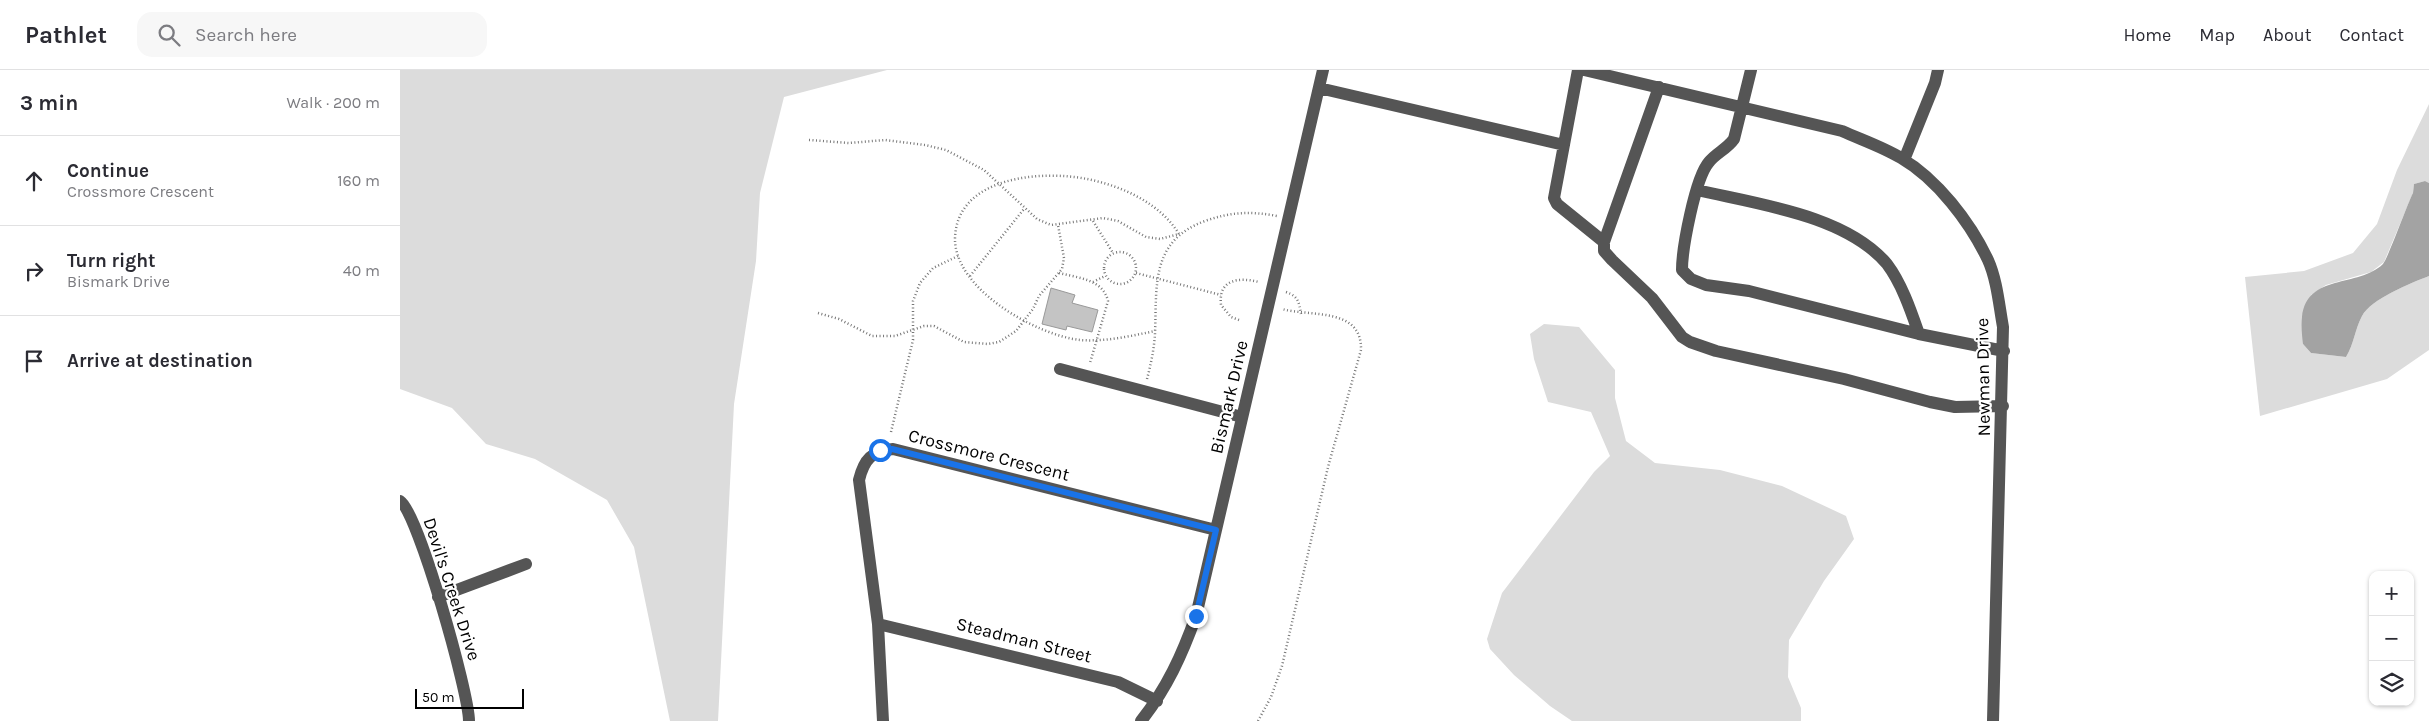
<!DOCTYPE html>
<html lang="en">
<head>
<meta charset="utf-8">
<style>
	body { margin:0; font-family:Karla,sans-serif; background:#f7f7f7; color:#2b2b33 }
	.controls { position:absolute; right:15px; bottom:15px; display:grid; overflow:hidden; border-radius:10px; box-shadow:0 1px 4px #0004 }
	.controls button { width:45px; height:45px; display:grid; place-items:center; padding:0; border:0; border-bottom:1px solid #e1e1e2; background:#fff; color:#2b2b33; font:25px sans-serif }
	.scale { position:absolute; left:15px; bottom:12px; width:109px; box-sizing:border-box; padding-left:5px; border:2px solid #000; border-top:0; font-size:14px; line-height:18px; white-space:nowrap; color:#000; -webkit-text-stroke:4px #fff; paint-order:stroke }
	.stop { position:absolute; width:15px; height:15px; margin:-11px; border:4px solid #1a73e8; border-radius:50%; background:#fff }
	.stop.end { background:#1a73e8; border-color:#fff; box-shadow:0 1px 5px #0008 }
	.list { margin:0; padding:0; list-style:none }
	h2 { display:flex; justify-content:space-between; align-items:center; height:65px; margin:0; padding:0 20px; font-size:21px }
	h2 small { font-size:16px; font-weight:400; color:#7c7c81 }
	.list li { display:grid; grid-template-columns:32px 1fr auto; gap:15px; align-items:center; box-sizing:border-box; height:90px; padding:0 20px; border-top:1px solid #e1e1e2 }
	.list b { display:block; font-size:19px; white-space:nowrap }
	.list p { margin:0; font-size:16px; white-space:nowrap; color:#7c7c81 }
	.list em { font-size:16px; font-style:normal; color:#7c7c81 }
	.icon { flex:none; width:28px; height:28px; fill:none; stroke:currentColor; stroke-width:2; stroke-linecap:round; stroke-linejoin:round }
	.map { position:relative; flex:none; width:2029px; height:651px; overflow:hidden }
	header { display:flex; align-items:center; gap:30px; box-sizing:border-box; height:70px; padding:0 25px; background:#fff; border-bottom:1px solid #e1e1e2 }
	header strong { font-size:24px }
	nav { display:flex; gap:28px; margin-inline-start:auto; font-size:18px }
	.search { width:350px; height:45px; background:#f7f7f7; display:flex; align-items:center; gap:12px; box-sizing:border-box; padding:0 18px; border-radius:15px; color:#7c7c81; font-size:19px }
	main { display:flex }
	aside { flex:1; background:#fff }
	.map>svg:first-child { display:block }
</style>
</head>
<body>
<header>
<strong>Pathlet</strong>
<div class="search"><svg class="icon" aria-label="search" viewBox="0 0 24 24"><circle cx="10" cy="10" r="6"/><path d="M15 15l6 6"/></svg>Search here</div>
<nav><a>Home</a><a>Map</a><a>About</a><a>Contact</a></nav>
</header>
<main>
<aside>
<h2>3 min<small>Walk · 200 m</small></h2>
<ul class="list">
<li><svg class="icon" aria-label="ahead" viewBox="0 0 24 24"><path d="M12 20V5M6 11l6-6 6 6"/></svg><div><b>Continue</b><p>Crossmore Crescent</p></div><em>160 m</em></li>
<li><svg class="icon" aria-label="right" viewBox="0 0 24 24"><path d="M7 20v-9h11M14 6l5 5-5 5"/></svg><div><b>Turn right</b><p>Bismark Drive</p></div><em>40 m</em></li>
<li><svg class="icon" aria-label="arrive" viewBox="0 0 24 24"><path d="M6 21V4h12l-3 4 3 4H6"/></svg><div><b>Arrive at destination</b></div></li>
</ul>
</aside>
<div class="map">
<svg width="2029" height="651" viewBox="0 0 2029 651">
	<rect width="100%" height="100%" fill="#fff"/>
	<path fill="#dcdcdc" d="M0,0H487L384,27L360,123L356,191L334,334L318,651H270L234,477L207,430L135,389L86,374L52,338L0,319Z
		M2029,34V113L2025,111L2014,114L2013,123L1984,192L1971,202L1926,215L1911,225L1903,274L1911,283L1946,287C1954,274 1955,259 1962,246C1971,229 2011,213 2029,206V280L1987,309L1860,346L1845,207L1904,201L1953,183L1977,154L1997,100Z
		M1144,254L1179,257L1215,300V328L1226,371L1255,393L1320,400L1382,416L1446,446L1454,469L1424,511L1389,570L1388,607L1401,638V651H1172L1150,636L1114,605L1090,579L1087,569L1102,523L1194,402L1210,386L1191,342L1148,332L1134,289L1130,264Z"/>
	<path fill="#a3a3a3" d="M2025,111L2029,113V206C2011,213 1971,229 1962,246C1955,259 1954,274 1946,287L1911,283L1903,274C1902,266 1901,256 1902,247C1907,203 1958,218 1983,194C1988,188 2007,135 2013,123L2014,114Z"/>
	<path fill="#c4c4c4" stroke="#999" d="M651,218L675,225L672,233L698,240L692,262L667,256L666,260L642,254Z"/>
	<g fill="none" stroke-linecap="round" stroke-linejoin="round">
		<path stroke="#777" stroke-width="2.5" stroke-dasharray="1 2.5" stroke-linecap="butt" d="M409,70L449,73L485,70L525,75L546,80L584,100L637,149L651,155L703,148L718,151L746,167L760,169L779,164C760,133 722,116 687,109C642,100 557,106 555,168C554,219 636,265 680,270C705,272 731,266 755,261
			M693,151L713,183
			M704 198a16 16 0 1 1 32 0a16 16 0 1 1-32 0Z
			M659,203C678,208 703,209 708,231L690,293
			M736,203L821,225
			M570,206L624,139
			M693,212L705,206
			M886,222C898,226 899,232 901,244
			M418,243L439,249L472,266H495L524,256H534L564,272L588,274L599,272L616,261L633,239L639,226L662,199L664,188L658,155
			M839,250L831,247L821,235C818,209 839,207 859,212
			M747,309C751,294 754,279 755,264C757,216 750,171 805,151C830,142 851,141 877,146
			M491,362L513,270V231L520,213L533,198L558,186
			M858,651L871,627L882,596L928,397L961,280C962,237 911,247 882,239"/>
		<path stroke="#555" stroke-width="12" d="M1178,0L1154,128L1157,134L1204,172
			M1184,0L1442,61C1462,70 1483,77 1501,88C1537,109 1570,152 1588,190C1597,210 1599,235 1603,257L1593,651
			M1351,0L1334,69C1327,79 1316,83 1309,92C1295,108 1282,179 1282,200L1291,209L1306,215L1349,221L1519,264L1604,281
			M1259,17L1204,172V181L1212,190L1252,228L1282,267L1290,272L1316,281L1444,309L1530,332L1555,337L1603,336
			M919,18L1164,75
			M1504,90L1535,13L1538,0
			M1297,120C1357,134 1446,145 1487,194C1502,214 1511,241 1519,264
			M660,299L842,347
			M0,431C18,442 69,623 69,651
			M38,527L126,494
			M478,554L718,612L757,631
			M483,651L478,554L459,410C464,389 472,381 493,379L816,460
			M741,651C767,618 782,585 796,546L923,0"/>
	</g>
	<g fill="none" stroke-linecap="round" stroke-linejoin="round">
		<path stroke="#1a73e8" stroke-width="6" d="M480,380L492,379L816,460L796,546"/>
	</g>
	<g text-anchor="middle" stroke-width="4.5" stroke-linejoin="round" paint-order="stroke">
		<g font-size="18" fill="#000" stroke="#fff">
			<text transform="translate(1583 307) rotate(-91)" y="6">Newman Drive</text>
			<text transform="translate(829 327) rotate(-77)" y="6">Bismark Drive</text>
			<text transform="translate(589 385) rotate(14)" y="6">Crossmore Crescent</text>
			<text transform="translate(52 519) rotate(72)" y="6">Devil's Creek Drive</text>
			<text transform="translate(624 570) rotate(14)" y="6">Steadman Street</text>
		</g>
	</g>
</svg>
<div class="controls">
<button>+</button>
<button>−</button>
<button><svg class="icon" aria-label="layers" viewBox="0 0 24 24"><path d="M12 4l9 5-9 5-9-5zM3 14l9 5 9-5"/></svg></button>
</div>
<div class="scale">50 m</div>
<div class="stop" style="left:480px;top:380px"></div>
<div class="stop end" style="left:796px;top:546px"></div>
</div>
</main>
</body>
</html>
